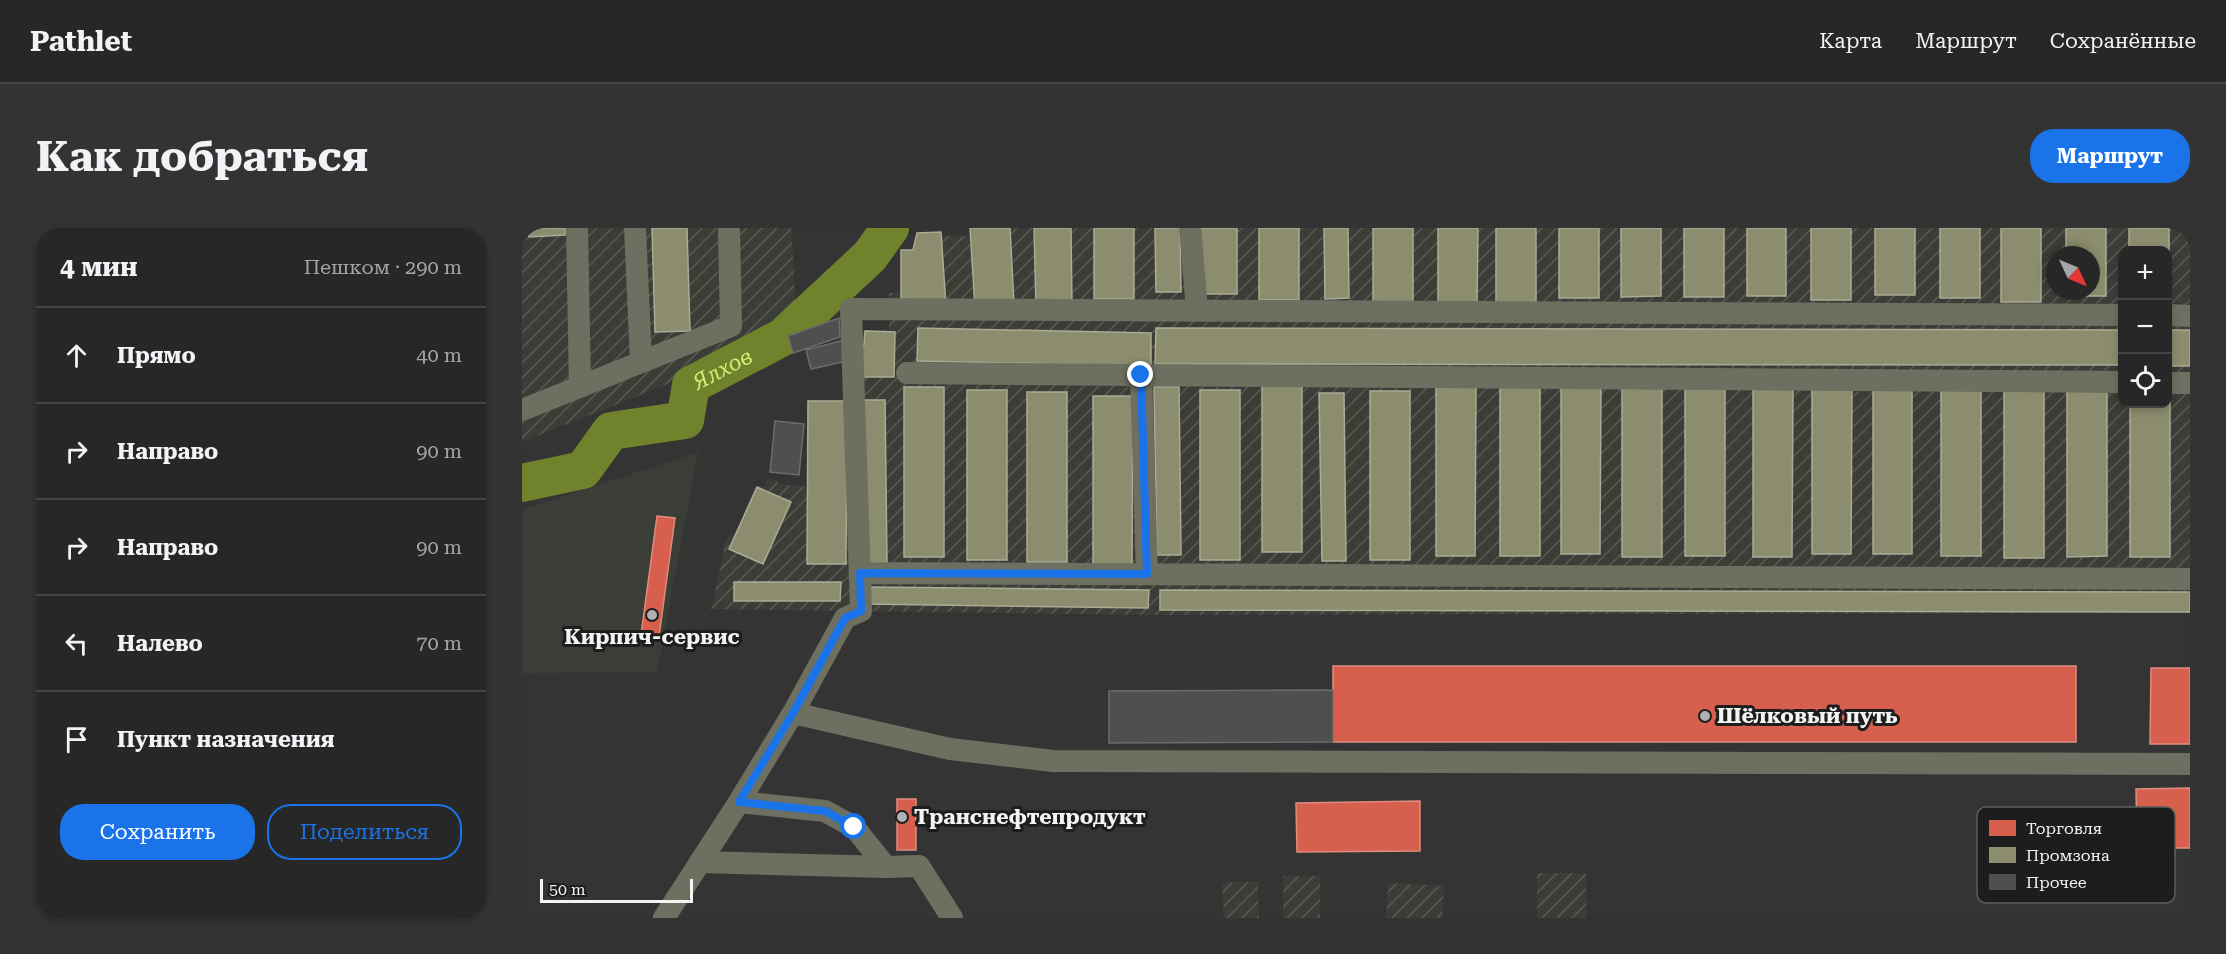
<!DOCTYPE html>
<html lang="ru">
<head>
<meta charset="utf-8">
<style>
	body { margin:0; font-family:"Roboto Serif",serif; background:#333; color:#f1f3f6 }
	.controls { position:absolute; right:18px; top:18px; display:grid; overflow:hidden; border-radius:12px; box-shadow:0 3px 9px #0003 }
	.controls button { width:54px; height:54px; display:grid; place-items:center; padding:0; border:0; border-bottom:2px solid #434444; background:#272727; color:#f1f3f6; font:30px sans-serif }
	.compass { position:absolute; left:1524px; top:18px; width:54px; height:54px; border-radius:50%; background:#272727; box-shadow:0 3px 9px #0003; rotate:134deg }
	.scale { position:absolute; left:18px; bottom:15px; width:153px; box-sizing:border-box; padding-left:6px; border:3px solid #f3f4f2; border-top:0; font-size:16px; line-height:21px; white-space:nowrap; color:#f3f4f2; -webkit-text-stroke:4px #1c1d1c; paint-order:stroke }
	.stop { position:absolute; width:18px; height:18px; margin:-14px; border:4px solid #1a73e8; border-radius:50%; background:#fff }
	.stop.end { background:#1a73e8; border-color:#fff; box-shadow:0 2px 6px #0008 }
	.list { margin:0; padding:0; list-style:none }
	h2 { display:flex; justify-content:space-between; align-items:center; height:78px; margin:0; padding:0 24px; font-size:26px }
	h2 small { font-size:20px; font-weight:400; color:#a4a5a7 }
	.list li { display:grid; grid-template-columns:39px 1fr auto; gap:18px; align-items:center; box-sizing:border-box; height:96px; padding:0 24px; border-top:2px solid #434444 }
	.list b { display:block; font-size:22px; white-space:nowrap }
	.list em { font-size:20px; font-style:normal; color:#a4a5a7 }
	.actions { display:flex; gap:12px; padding:18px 24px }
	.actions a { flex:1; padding:14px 0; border:2px solid #1a73e8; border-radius:24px; text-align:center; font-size:21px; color:#1a73e8 }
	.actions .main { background:#1a73e8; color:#fff }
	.icon { flex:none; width:33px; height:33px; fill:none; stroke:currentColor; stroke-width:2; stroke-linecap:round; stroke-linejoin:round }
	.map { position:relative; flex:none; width:1668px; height:690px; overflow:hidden; border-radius:24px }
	header { display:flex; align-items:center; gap:36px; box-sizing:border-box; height:84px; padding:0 30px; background:#272727; border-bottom:2px solid #434444 }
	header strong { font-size:28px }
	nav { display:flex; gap:33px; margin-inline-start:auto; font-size:21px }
	.intro { display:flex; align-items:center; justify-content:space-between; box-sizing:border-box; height:144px; padding:0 36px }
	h1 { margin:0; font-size:42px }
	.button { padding:15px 27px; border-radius:24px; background:#1a73e8; color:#fff; font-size:21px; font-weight:700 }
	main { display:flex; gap:36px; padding:0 36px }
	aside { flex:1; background:#272727; border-radius:24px; box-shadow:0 3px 9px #0003 }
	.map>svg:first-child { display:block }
</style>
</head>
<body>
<header>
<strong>Pathlet</strong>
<nav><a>Карта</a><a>Маршрут</a><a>Сохранённые</a></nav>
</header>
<div class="intro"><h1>Как добраться</h1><a class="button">Маршрут</a></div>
<main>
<aside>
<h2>4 мин<small>Пешком · 290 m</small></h2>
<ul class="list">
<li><svg class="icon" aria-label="ahead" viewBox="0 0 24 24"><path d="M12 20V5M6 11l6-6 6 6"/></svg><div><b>Прямо</b></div><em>40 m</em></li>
<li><svg class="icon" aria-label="right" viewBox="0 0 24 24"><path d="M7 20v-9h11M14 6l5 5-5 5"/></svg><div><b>Направо</b></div><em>90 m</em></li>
<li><svg class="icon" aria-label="right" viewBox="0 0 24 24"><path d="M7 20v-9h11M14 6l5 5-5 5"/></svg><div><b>Направо</b></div><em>90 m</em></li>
<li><svg class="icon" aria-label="left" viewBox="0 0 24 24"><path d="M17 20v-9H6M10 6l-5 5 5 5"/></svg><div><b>Налево</b></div><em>70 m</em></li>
<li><svg class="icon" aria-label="arrive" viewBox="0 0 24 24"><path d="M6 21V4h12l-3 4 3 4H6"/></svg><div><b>Пункт назначения</b></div></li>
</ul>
<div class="actions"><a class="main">Сохранить</a><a>Поделиться</a></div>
</aside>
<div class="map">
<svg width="1668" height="690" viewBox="0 0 1668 690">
	<defs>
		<pattern id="industrial-furrows" width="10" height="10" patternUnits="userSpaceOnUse" patternTransform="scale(1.5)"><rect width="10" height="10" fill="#3b3e36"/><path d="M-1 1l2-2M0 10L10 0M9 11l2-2" fill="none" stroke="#585a54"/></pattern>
	</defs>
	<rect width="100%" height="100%" fill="#343434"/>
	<path fill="#3b3e36" d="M176,224L135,444L0,445V282Z"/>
	<path fill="url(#industrial-furrows)" fill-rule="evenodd" d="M0,0H269L272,43L274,105L0,214Z
		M454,0H1668V385L632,387L189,381L202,323L200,321L207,306L212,307L238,258L242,259L246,251L255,252L256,256L289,259L329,178L340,102H367V65L380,64L404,8H454ZM1600,22H1646V176H1600ZM1533,27H1569V63H1533Z
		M1015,645H1064L1065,690H1015Z
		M761,648H798V690H761Z
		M736,653L737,690H702L700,655Z
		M866,655L922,658L920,690H864Z"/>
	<path fill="#d6604d" stroke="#df8c7e" stroke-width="1.5" d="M135,288L153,290L137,409L119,407Z
		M811,438H1554V514H811Z
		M1629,440H1668V516H1628Z
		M1668,560V620H1615L1614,561Z
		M375,571H394V622H375Z
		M898,573V623L775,624L774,575Z"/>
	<path fill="#8c8c6e" stroke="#abab96" stroke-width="1.5" d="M7,0H43V7L7,9Z
		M130,0H165L168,103L133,104Z
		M448,0H488L492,77L453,80Z
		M512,0H549L550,77L514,78Z
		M572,0H612V71H572Z
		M633,0H658L659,64H634Z
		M675,0H715V66H675Z
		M737,0H777V72H737Z
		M802,0H826L827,70L803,71Z
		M851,0H891V77H851Z
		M916,0H956L955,76H916Z
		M974,0H1014V74H974Z
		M1037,0H1077V70H1037Z
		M1099,0H1139V68L1099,69Z
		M1162,0H1202V69H1162Z
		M1225,0H1264V68H1225Z
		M1289,0H1329V72H1289Z
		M1353,0H1393V67H1353Z
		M1418,0H1458V70H1418Z
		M1479,0H1519V74H1479Z
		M1544,0H1584V68H1544V63H1569V27H1544Z
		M1607,0H1647V71L1646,22H1607Z
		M419,4L424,78H379V22H391L395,5Z
		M396,100L629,105V138L395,133Z
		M634,100L1600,102V137L633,136Z
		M1646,102H1668V138H1646Z
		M343,103L373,104L372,149H333L334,117H342Z
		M780,154V324H740V155Z
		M1290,156H1330L1329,326H1290Z
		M1390,156V326H1351V157Z
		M1039,157H1079L1078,326H1039Z
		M914,158L954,159L953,328H914Z
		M978,158H1018V328H978Z
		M1163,158H1203V328H1163Z
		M1419,158H1459V328H1419Z
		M382,159H422V329H382Z
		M632,159H657L659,327H635Z
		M1100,159L1140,160V329H1100Z
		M1545,159H1585V328L1545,329Z
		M1646,159H1648V329H1608V176H1646Z
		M1231,160H1271L1270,329H1231Z
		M1482,161H1522V330H1482Z
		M445,162H485V332H445Z
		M678,162H718V332H678Z
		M848,163H888V332H848Z
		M505,164H545V334H505Z
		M797,165H822L824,333H800Z
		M571,168H611L610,338H571Z
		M339,172H363L365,335H341Z
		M286,173H325L324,336H285Z
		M235,259L269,274L241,336L207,321Z
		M212,354H319L318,373H212Z
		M345,359L627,362L626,380L344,376Z
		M638,362L1668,364V384L638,382Z"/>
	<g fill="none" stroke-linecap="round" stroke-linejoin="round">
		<path stroke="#71822c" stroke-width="38" id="s1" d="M0,255L61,242L89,203L163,192L169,157L261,109L348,28L368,0"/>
	</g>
	<path fill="#4f4f4e" stroke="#6c6c6b" stroke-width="1.5" d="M317,90L318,109L271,125L266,108Z
		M322,112L321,134L289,141L284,122Z
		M253,193L282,196L277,247L248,244Z
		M811,462V514L587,515V463Z"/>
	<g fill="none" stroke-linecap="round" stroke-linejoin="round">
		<path stroke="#6d7060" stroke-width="22" d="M55,0L58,158
			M113,0L119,134
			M668,0L675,82
			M1646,87L1668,88
			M385,145L619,147L625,346
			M619,147L1600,154
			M1646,155H1668
			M0,182L209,98L207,0
			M338,345L1668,351
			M271,485L428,521L531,533L1668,536
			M217,574L303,583L332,599L364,639
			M178,634L364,639L397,638L430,690
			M142,690L217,574L271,485L323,390L339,383L329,81L1600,87"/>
	</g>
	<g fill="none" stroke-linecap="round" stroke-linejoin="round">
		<path stroke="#1a73e8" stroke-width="8" d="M332,599L303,583L217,574L271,485L323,390L339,383L338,345L625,346L619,147"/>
	</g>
	<g fill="#b0b1b0" stroke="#1c1d1c" stroke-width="2">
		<circle cx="130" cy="387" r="6"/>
		<circle cx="1183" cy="488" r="6"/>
		<circle cx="380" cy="589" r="6"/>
	</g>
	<g text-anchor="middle" stroke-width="6" stroke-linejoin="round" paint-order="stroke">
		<g font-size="21" font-weight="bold" fill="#f3f4f2" stroke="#1c1d1c" text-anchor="start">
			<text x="130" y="416" text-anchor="middle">Кирпич-сервис</text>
			<text x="1195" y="495">Шёлковый путь</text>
			<text x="392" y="596">Транснефтепродукт</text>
		</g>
		<g font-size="22" font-style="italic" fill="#d0ec72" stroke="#1c1d1c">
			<text dy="8" stroke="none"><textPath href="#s1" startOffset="256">Ялхов</textPath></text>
		</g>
	</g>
	<rect x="1455" y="579" width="198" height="96" rx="9" fill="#1c1d1c" stroke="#5c5e5c" stroke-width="1.5"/>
	<rect x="1467" y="592" width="27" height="16" fill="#d6604d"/>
	<rect x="1467" y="619" width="27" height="16" fill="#8c8c6e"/>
	<rect x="1467" y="646" width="27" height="16" fill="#4f4f4e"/>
	<g font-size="16" fill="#f3f4f2">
		<text x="1504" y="606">Торговля</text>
		<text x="1504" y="633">Промзона</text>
		<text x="1504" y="660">Прочее</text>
	</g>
</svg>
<div class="controls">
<button>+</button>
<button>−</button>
<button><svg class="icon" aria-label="locate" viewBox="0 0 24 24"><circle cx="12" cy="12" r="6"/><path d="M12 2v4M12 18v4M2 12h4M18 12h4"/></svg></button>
</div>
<svg class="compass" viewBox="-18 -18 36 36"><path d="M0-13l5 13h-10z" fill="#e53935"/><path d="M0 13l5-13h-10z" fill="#a4a5a7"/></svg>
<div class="scale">50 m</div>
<div class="stop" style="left:332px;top:599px"></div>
<div class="stop end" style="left:619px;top:147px"></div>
</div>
</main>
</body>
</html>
